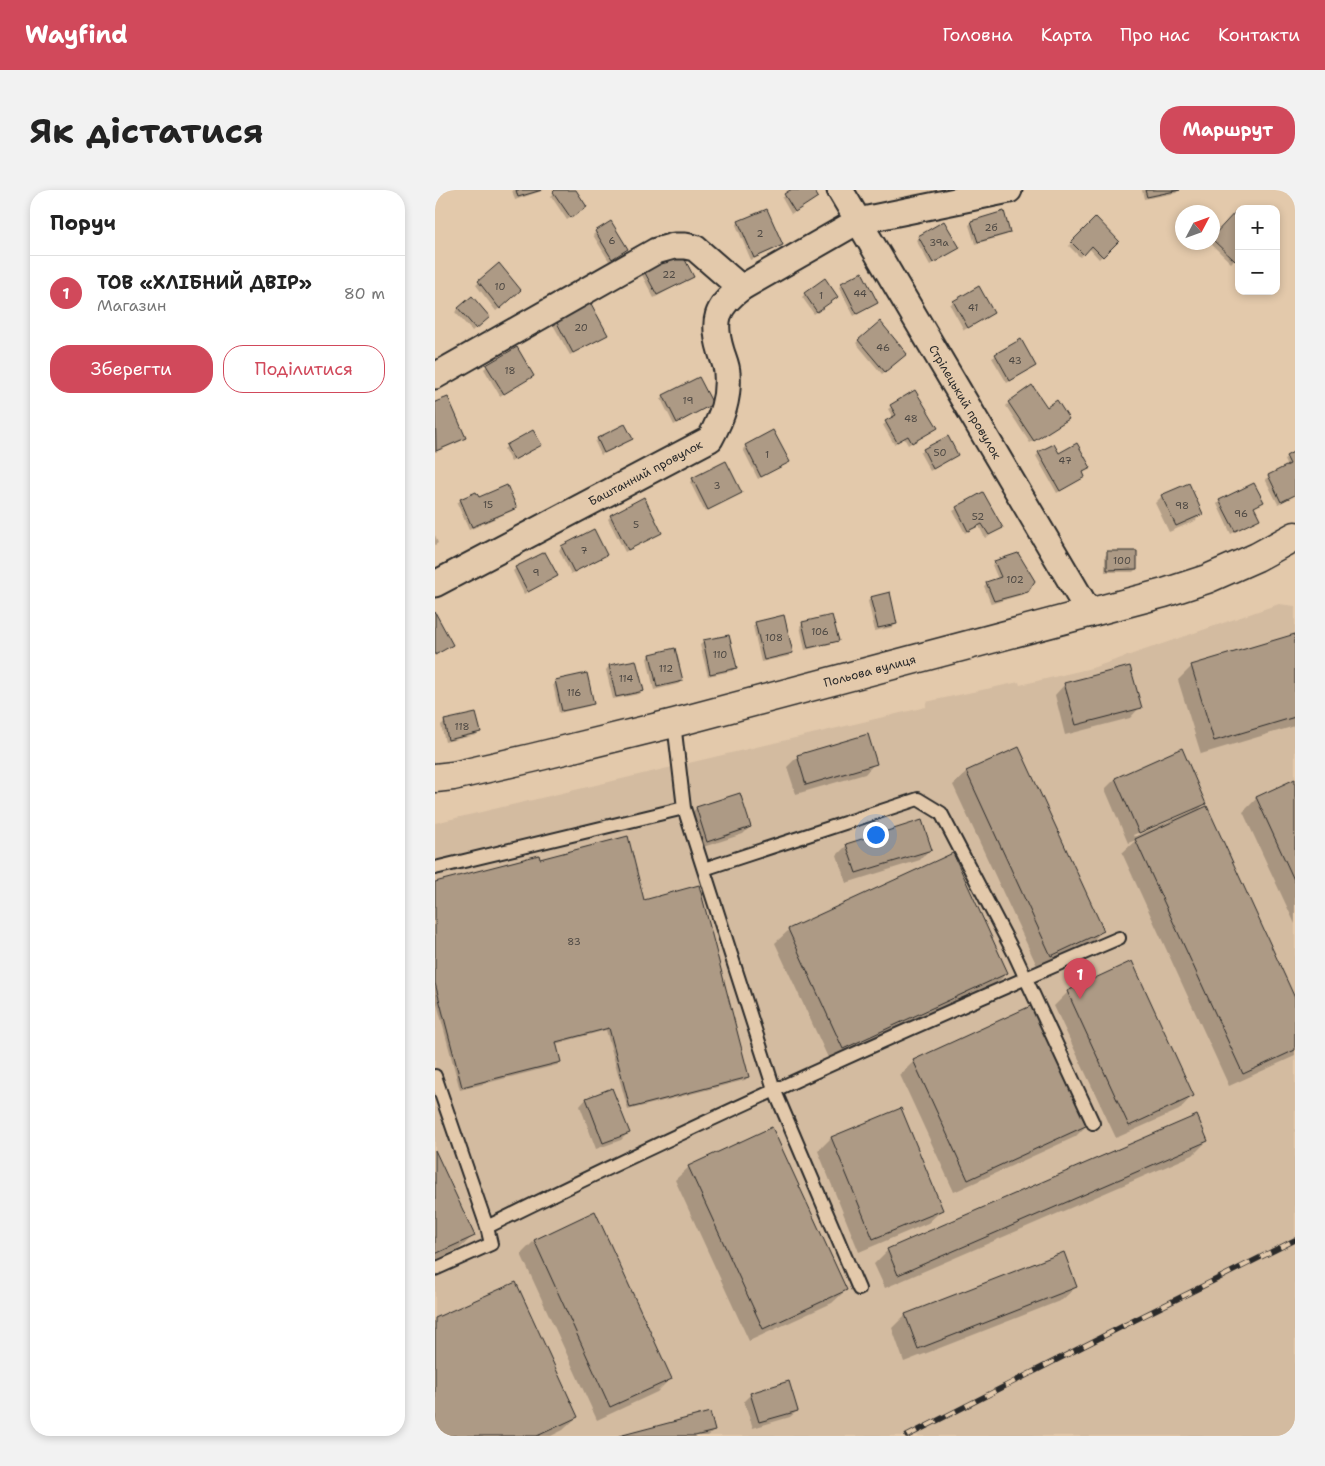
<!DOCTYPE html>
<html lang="uk">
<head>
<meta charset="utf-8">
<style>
	body { margin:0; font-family:"Shantell Sans",sans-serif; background:#f2f2f2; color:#222 }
	.controls { position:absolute; right:15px; top:15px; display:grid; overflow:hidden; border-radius:10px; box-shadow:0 2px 8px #0003 }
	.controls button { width:45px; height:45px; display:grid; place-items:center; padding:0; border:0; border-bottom:1px solid #e0e0e0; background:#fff; color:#222; font:25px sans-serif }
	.compass { position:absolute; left:740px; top:15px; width:45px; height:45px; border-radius:50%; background:#fff; box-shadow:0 2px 8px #0003; rotate:49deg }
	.you { position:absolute; left:440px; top:644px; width:18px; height:18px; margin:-12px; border:4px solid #fff; border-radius:50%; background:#1a73e8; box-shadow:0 0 0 8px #1a73e833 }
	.badge { display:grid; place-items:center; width:32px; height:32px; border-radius:50%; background:#d1495b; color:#fff; font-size:16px; font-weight:700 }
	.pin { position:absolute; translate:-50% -41px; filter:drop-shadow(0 1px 2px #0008) }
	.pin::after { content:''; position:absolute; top:26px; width:18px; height:15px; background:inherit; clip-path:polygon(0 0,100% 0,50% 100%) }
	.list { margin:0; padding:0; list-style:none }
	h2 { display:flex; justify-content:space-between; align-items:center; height:65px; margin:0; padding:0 20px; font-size:21px }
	h2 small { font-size:16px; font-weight:400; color:#767676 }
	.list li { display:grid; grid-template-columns:32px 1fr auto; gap:15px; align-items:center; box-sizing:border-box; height:75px; padding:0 20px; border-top:1px solid #e0e0e0 }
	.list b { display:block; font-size:19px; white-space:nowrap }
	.list p { margin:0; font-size:16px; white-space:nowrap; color:#767676 }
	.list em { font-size:16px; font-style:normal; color:#767676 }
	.actions { display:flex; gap:10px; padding:15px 20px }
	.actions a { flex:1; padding:11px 0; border:1px solid #d1495b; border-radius:20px; text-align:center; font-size:18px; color:#d1495b }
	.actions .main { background:#d1495b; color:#fff }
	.map { position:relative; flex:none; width:860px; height:1246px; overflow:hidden; border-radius:20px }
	header { display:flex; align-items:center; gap:30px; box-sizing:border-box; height:70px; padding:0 25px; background:#d1495b; color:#fff }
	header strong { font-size:24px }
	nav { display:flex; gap:28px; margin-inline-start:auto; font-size:18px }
	.intro { display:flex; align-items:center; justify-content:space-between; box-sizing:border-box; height:120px; padding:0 30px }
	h1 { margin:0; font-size:35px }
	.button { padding:12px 22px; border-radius:20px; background:#d1495b; color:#fff; font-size:18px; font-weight:700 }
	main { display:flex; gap:30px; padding:0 30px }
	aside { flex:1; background:#fff; border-radius:20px; box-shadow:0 2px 8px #0003 }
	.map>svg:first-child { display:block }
</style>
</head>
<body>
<header>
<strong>Wayfind</strong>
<nav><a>Головна</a><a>Карта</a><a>Про нас</a><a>Контакти</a></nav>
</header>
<div class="intro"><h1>Як дістатися</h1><a class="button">Маршрут</a></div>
<main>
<aside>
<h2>Поруч<small></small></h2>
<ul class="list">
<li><span class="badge">1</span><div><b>ТОВ «ХЛІБНИЙ ДВІР»</b><p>Магазин</p></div><em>80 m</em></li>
</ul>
<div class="actions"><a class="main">Зберегти</a><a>Поділитися</a></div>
</aside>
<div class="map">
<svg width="860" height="1246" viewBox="0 0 860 1246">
	<rect width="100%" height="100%" fill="#e3c9ab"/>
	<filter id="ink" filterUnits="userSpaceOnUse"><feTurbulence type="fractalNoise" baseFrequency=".02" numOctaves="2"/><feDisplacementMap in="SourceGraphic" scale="10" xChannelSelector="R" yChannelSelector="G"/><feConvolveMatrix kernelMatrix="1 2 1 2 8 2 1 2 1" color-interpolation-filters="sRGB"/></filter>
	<g filter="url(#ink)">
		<path fill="#d3bba0" d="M844,414L860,416V1246H0V633L491,517V512L584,492L585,495L657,478Z"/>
		<path fill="#0003" fill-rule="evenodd" d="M77,0H109L80,10Z
			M123,0H140L148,19L132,30L116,6Z
			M358,0H378L382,7L356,24L347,8Z
			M707,0H744L741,3L709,9Z
			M802,22L804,65L796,73L774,52H778V48Z
			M661,29L683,51L664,69L654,58L645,67L634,56Z
			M304,32L346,55L343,58L316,70L301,35Z
			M537,32L574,42L571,45L540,54L534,35Z
			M161,42L189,62L174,71L158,45Z
			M484,47L523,58L495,75L481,50Z
			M64,75L82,103L61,121L41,95Z
			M210,82L257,87L219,108L207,85Z
			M426,84L442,112L419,126L404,97Z
			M370,104L402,107L379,124L367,107Z
			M37,108L53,127L37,141L20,122Z
			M518,112L558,123L529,140L515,115Z
			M121,130L171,145L135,165L117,133Z
			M424,150L468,167L447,184L421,153Z
			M586,151L600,176L572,193L557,168Z
			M52,176L97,186L65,206L49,179Z
			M480,202L501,238L473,255L469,248L459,254L448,235L458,228L453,219Z
			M229,206L276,214L239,235L226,209Z
			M12,208L29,248L26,251L0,262V213Z
			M574,213L611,218L633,229L595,253L571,216Z
			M512,247L522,265L495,281L485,263Z
			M196,248L166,265L160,252L163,249Z
			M105,255L76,272L69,259L72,256Z
			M311,256L353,272L323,289L308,259Z
			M604,263L624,265L655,278L647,283L646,289L622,303L601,266Z
			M860,263V305L843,314L830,289L852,277L849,270Z
			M258,289L305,302L270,322L255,292Z
			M548,304L566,338L550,348L544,336L530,343L518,321Z
			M727,306L766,324L760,331L734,342L720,313Z
			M43,309L80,318L77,321L34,340L22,313L26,310Z
			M785,311L827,312L818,318L824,328L796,344L782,314Z
			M176,326L225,342L190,362L173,329Z
			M0,345L3,353L0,355Z
			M127,357L171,365L136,384L124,360Z
			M673,363L701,379L698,382H670V366Z
			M583,364L592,401L589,404L556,414L549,396L552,393L563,389L557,375L560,372Z
			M81,378L121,386L89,404L78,381Z
			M436,408L461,434L458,437L440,441L433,411Z
			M321,433L357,462L354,466L326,472L318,436Z
			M368,433L402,450L399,453L370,460L365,436Z
			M860,445V536L766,564L743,490L757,476Z
			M268,452L300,478L297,481L273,486L265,455Z
			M215,465L246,491L243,494L219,500L212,468Z
			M174,476L207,501L204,504L178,509L171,480Z
			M121,491L157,513L154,516L124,523L118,494Z
			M630,494L705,517L695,528L630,545L620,505Z
			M40,524L44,542L41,545L10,552L6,535L9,532Z
			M747,560L770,613L762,622L860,811V866L794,896L687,663L701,650L693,653L670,599L680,589ZM759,618V620L699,647L698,645Z
			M363,566L440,573L430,584L361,604L352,577Z
			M532,582L667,741L654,755L603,778L518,595Z
			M860,591V734L808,622L822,608Z
			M304,604L315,637L308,644L265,658L255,625L261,618Z
			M412,655L495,659L485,670L411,693L402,665Z
			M104,671L313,887L310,890L193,920L171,840L120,854L125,872L122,875L25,900L0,806V693Z
			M354,740L572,783L558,797L395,872L340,753Z
			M633,802L757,906L744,920L681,948L619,816Z
			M479,871L654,933L640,947L519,1002L465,885Z
			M177,900L193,943L186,950L161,959L145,916L151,909Z
			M465,919L507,1020L493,1033L424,1062L383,961L396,948Z
			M772,951L758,965L450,1098L439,1074L453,1060Z
			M0,963L38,1046L24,1059L0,1070Z
			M254,977L411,1100L397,1113L314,1151L240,990Z
			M159,1023L235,1189L222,1202L162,1230L86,1064L99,1051Z
			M628,1064L641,1097L627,1110L469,1172L457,1138L470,1125Z
			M0,1130L142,1227L128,1240L116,1246H0Z
			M316,1204L362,1221L355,1227L318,1238L309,1211Z
			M279,1241L273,1246H188Z"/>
		<path fill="#ad9a85" stroke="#2b2b2b" d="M81,0H107L83,7Z
			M120,0H141L152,17L136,28L118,2Z
			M355,0H379L383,7L360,22L349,4Z
			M710,0H745L712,7Z
			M332,19L348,55L319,68L303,31Z
			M802,20L804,22V67L800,71L778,50V46Z
			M569,21L575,43L543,52L536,31Z
			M661,27L684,51L668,67L657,56L649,65L636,52Z
			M176,31L193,59L177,69L160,41Z
			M509,31L525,58L498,73L483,46Z
			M246,62L259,87L222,105L209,81Z
			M64,73L86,100L65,119L43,91Z
			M427,82L443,113L422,124L406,93Z
			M390,88L403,107L382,122L369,103Z
			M544,96L559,123L533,138L518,111Z
			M37,106L55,127L41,139L23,118Z
			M154,110L173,145L138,163L120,129Z
			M445,131L472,164L450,182L423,150Z
			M586,149L601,176L575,191L560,164Z
			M82,157L99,186L69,204L51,175Z
			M264,187L278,214L242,233L228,205Z
			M597,195L612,217L622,210L634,229L599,251L573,212Z
			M480,200L503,238L477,253L473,246L462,252L450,231L461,225L455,215Z
			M13,207L31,248L1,261L0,212Z
			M190,234L198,249L169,263L162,248Z
			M98,240L107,255L79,270L71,255Z
			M338,240L355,272L326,287L310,255Z
			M513,246L523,265L498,279L488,259Z
			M642,253L656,278L648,282L650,287L625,301L603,262L619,254L624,263Z
			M860,261V305L846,312L833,285L855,274L851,266Z
			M291,271L307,303L273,320L257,288Z
			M754,293L768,324L741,336L726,305Z
			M819,293L829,312L819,317L825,329L800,341L784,310Z
			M72,295L82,318L37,337L25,309L41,302L44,307Z
			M548,302L568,338L554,345L547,334L533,341L521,317Z
			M209,307L227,343L193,360L175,325Z
			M159,339L172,365L139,382L126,356Z
			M672,361H702V379L672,380Z
			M110,362L123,386L93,402L80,377Z
			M583,363L600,391L593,402L559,411L551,392L566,387L559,371Z
			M455,402L462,434L443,438L435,407Z
			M0,422L18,455L0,465Z
			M349,425L358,463L329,470L320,432Z
			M397,425L404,451L373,458L367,432Z
			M860,444V527L779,551L756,475Z
			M294,445L302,478L275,484L268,450Z
			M240,458L248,491L222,497L215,464Z
			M201,470L209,501L181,507L174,475Z
			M695,476L707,518L641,535L629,493Z
			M152,483L159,514L127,521L120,490Z
			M41,523L46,542L13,550L9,530Z
			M433,544L442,574L371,595L362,565Z
			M584,557L669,741L616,766L531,581Z
			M747,558L771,614L704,643L680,588Z
			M860,589V692L821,607Z
			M305,603L316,637L272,652L261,617Z
			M772,616L860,808V860L808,884L700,649Z
			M487,630L497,660L421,683L411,654Z
			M193,646L209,710L264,695L314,887L195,918L174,838L121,852L126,872L27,897L0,793V692L104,665L105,669Z
			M518,663L573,783L408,859L353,739Z
			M697,771L759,906L694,936L632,801Z
			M600,814L655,934L533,990L478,870Z
			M177,898L195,943L168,953L151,908Z
			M466,918L508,1020L438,1049L396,947Z
			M762,925L773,951L463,1085L452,1059Z
			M337,937L412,1100L328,1139L253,976Z
			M0,960L40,1046L0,1064Z
			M160,1021L237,1189L175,1217L99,1050Z
			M629,1062L642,1097L483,1159L470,1124Z
			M81,1092L143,1227L102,1246H0V1128Z
			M354,1191L363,1221L324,1232L315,1203Z
			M275,1222L280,1241L260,1246H184Z"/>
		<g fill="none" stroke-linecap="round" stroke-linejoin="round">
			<g stroke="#2b2b2b" stroke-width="16">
				<path id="service" d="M239,533L249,618L339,899L424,1099
					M0,678L249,618
					M269,679L483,609L506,623L579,763L658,933
					M0,886L52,1037
					M0,1079L56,1054L52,1037C260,934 471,839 684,748"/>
			</g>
			<g stroke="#2b2b2b" stroke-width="29">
				<g id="minor">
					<path id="s1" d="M405,0L655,424"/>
					<path d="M0,186L221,61L239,56H250L260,58L306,98L423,31L574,0"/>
					<path id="s2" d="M0,394L275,249C287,227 294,209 292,183C292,176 288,168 286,161C277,131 281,117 306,98"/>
				</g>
			</g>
			<g stroke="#2b2b2b" stroke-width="31">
				<g id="secondary">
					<path id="s3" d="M0,588L18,586L97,568L239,533L729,403L772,389L822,367L860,346"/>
				</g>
			</g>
			<use href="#service" stroke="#e3c9ab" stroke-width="12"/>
			<use href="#minor" stroke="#e3c9ab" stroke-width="25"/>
			<use href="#secondary" stroke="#e3c9ab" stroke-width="28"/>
			<g stroke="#2b2b2b" stroke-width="5.5">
				<path id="rail" d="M472,1246L700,1130L860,1050"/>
			</g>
			<use href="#rail" stroke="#e3c9ab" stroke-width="4" stroke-dasharray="11" stroke-linecap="butt"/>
		</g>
	</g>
	<g text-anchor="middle" stroke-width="4.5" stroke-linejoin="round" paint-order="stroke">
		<g font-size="10" fill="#4c4742">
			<text x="556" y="41">2б</text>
			<text x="325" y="47">2</text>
			<text x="177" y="54">6</text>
			<text x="504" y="56">39а</text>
			<text x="234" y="88">22</text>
			<text x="65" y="100">10</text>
			<text x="425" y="107">44</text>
			<text x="386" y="109">1</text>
			<text x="538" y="121">41</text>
			<text x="146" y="141">20</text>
			<text x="448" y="161">46</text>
			<text x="580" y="174">43</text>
			<text x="75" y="184">18</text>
			<text x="253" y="214">19</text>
			<text x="476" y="232">48</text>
			<text x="505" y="266">50</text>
			<text x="332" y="268">1</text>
			<text x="630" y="274">47</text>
			<text x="282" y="299">3</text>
			<text x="53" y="318">15</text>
			<text x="747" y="319">98</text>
			<text x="806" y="327">96</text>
			<text x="543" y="330">52</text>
			<text x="201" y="338">5</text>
			<text x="149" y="364">7</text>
			<text x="687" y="374">100</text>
			<text x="101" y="386">9</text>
			<text x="580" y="393">102</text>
			<text x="385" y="445">106</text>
			<text x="339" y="451">108</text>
			<text x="285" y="468">110</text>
			<text x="231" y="482">112</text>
			<text x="191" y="492">114</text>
			<text x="139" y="506">116</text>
			<text x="27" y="540">118</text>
			<text x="139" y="755">83</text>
		</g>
		<g font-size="12" fill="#2b2b2b" stroke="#e3c9ab">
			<text dy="4" stroke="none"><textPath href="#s1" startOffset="246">Стрілецький провулок</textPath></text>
			<text dy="4" stroke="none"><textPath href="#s2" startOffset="238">Баштанний провулок</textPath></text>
			<text dy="4" stroke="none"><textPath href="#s3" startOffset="448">Польова вулиця</textPath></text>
		</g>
	</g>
</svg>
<div class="controls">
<button>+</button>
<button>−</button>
</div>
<svg class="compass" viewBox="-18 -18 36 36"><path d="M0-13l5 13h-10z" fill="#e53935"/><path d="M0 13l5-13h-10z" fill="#767676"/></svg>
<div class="you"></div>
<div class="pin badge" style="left:645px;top:809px">1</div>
</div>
</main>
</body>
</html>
